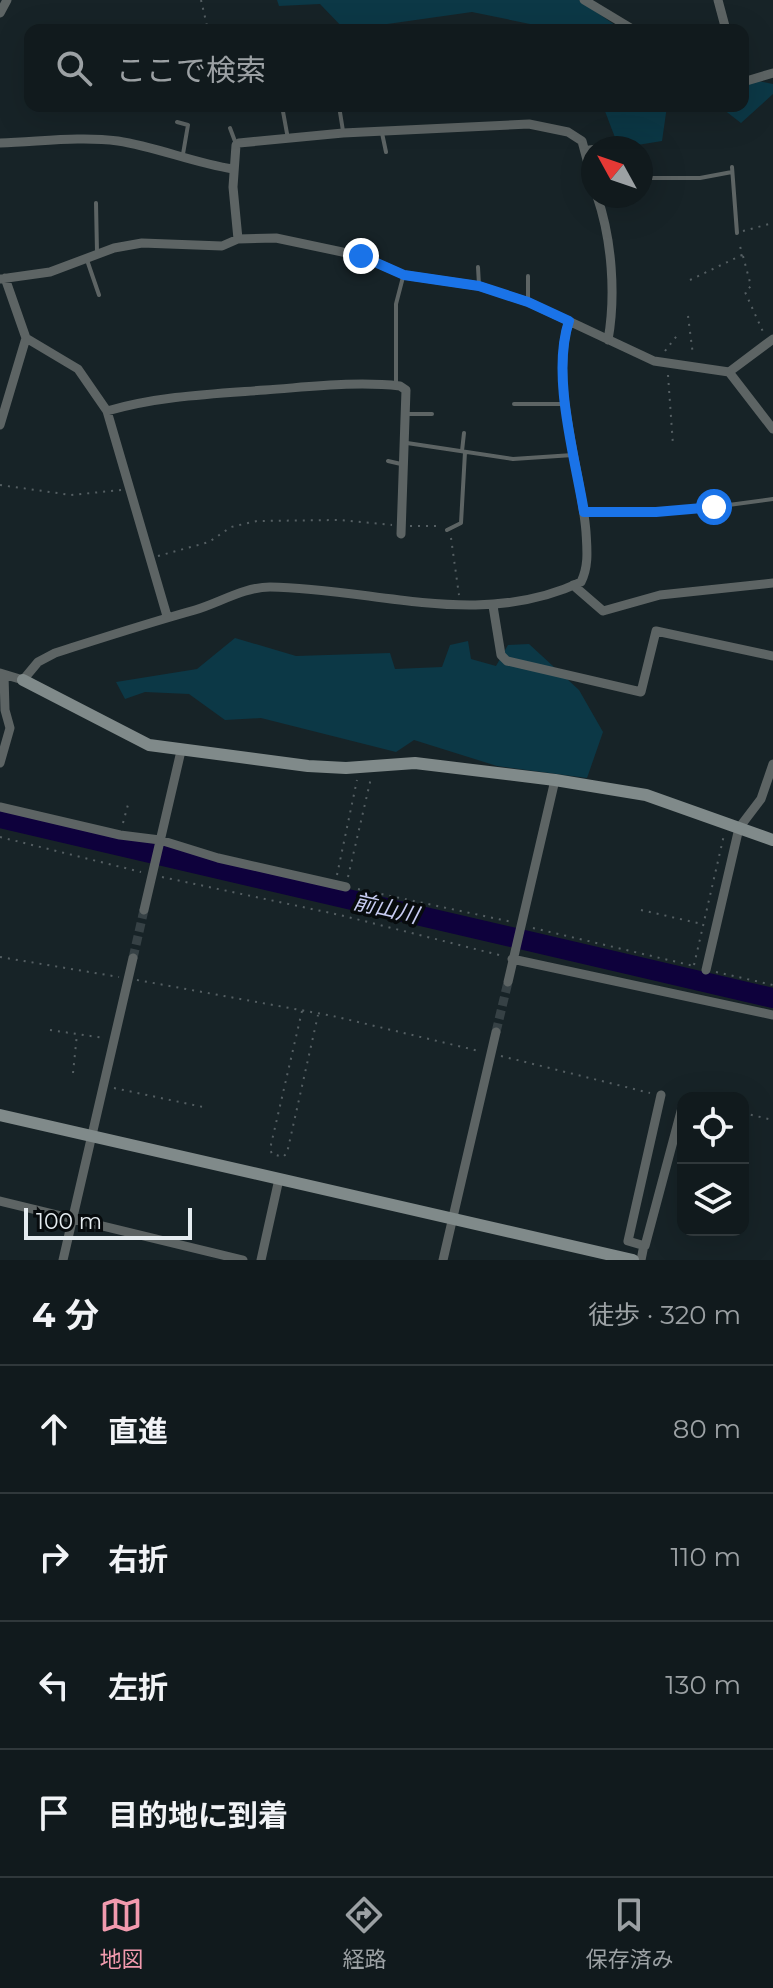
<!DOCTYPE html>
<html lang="ja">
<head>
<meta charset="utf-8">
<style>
	body { margin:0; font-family:Montserrat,"Noto Sans JP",sans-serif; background:#1a2326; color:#f1f3f6 }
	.controls { position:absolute; right:24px; bottom:24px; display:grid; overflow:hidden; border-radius:16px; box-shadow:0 8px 32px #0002 }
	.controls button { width:72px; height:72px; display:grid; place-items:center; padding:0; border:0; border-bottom:2px solid #30383b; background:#111a1d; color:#f1f3f6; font:40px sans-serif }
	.compass { position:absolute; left:581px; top:136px; width:72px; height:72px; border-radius:50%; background:#111a1d; box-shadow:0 8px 32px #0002; rotate:310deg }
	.scale { position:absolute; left:24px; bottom:20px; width:168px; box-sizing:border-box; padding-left:8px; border:4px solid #e5ecf0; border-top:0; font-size:22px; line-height:28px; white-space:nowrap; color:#e5ecf0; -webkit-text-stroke:6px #070b0d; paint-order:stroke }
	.stop { position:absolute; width:24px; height:24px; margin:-18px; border:6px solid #1a73e8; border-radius:50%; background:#fff }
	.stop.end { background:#1a73e8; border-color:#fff; box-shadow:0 2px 8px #0008 }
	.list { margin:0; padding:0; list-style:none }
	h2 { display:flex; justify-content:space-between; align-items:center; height:104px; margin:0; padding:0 32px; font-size:34px }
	h2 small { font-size:26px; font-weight:400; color:#9ca1a4 }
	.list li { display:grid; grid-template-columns:52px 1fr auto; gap:24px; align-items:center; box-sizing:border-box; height:128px; padding:0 32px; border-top:2px solid #30383b }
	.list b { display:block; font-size:30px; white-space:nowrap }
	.list em { font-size:26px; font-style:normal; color:#9ca1a4 }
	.icon { flex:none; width:44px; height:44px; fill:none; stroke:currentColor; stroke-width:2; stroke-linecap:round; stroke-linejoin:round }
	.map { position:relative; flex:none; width:773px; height:1260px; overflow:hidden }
	.search { position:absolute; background:#111a1d; box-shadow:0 8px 32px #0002; left:24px; right:24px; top:24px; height:88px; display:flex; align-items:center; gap:20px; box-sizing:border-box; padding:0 28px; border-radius:16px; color:#9ca1a4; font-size:30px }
	.sheet { height:616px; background:#111a1d }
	nav { display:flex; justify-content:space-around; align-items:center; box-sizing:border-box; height:112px; border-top:2px solid #30383b; background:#111a1d; font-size:22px; color:#9ca1a4 }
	nav a { display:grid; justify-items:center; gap:4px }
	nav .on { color:#f29aae }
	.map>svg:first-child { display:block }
</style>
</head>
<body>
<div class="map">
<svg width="773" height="1260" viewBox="0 0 773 1260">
	<rect width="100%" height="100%" fill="#172327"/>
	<path fill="#0c3846" d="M277,0H579L622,30H559L472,12L345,30L320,4L279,6Z
		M743,78L773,84V94L741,123L719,106H743Z
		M603,106H667L662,141L619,148Z
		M235,638L296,656L390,653L395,669L442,667L450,645L468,641L471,659L496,666L508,645L529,644L579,690L603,732L587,778L497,766L414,740L396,752L261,718L225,720L189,694L145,692L125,699L116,682L197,669Z"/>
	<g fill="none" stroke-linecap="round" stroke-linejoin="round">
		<path stroke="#0e013c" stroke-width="20" d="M0,818L773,998"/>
		<path stroke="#364145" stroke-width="9" stroke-dasharray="9 4.5" stroke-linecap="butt" d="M133,958L144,910
			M496,1032L508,982"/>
		<path stroke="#555f63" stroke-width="2" stroke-dasharray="2 6" stroke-linecap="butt" d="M201,0L208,30
			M743,231L773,223
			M743,256L751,286L745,292L764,334
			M690,280L742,255L739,241
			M688,316L693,355
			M665,351L679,333
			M668,375L673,445
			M0,485L71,495L121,490
			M410,526H440
			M451,538L459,595
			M158,556L209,542L231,527L257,521L339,520L392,525
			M123,823L129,801
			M0,837L141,872
			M337,875L357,780
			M162,877L340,915L503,956
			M348,877L371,778
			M358,889L512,922
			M641,910L702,924
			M533,928L694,966
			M0,957L119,977
			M694,965L724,835
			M716,972L773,985
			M137,980L333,1016L479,1051
			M302,1011L270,1149L272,1154L283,1157L287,1153L318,1015
			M50,1030L104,1038
			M501,1056L650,1093
			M73,1073L77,1034
			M114,1088L203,1107
			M743,1113L773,1120"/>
		<path stroke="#5d6464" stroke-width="4" d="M282,106L288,139
			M339,106L343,131
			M177,122L188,125L183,154
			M230,128L236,144
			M382,133L386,152
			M586,148L614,144L616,148
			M732,167L737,233
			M641,178H700L732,172
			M96,203L97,252
			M87,260L99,295
			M478,267L479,285
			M528,276V300
			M396,383V304L403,277
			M514,404H564
			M406,414H432
			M407,443L513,459L573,455
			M462,451L464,433
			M388,461L401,464
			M587,512L684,511L773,499
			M447,530L461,523L465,452"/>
		<path stroke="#5d6464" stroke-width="9" d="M584,0L634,30
			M718,0L726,30
			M0,13L7,0
			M743,82L773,73
			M0,143C39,142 79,136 118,141C157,147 194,163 233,169
			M597,196C612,240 616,295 608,340
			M238,239L233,187L236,145L239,143L343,133L529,124L568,132L582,141L593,182
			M0,279L50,272L114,248L142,243L222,246L238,239L276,238L361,256L404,275L479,286L528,302L654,361L729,372L773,339
			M26,338L78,369L107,411C159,396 211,394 265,390C309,387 355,381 400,386L406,390L401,534
			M729,372L773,429
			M107,411L167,616
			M0,425L26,338L5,278
			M573,585L603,611L660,595L773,583
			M493,606L501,655L507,661L641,692L656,631L773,656
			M0,673L23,680L38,662L55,653C102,638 148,623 195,610C219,603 244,587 270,587C375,588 479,630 581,582C589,566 587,549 586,532C581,468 549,383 569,321
			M0,763L10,728L5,710L4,675
			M0,807L120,835L160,840L218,858L346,887
			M144,910L181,751
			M512,959L773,1015
			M706,970L739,828L761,799L773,764
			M508,982L555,780
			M661,1095L628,1241L645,1246L683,1104
			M0,1201L243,1260
			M63,1260L133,958
			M261,1260L279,1179
			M443,1260L496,1032
			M641,1260L644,1245"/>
		<path stroke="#808a8a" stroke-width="12" d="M23,680L149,745L308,766L346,768L415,763L555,780L646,795L773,840
			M0,1115L633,1260"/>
	</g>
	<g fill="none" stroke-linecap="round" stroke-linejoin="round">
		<path stroke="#1a73e8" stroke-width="10" d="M361,256L404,275L479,286L528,302L569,321C551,375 575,457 584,512H656L714,507"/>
	</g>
	<g text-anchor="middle" stroke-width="7" stroke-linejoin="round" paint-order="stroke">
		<g font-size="22" font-style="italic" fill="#c8ccf2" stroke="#070b0d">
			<text transform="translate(386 908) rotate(13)" y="8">前山川</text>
		</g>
	</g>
</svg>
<div class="controls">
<button><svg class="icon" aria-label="locate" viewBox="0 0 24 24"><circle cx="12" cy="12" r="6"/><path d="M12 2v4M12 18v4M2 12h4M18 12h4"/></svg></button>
<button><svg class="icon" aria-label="layers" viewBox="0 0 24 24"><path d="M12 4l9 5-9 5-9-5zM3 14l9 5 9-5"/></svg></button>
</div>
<svg class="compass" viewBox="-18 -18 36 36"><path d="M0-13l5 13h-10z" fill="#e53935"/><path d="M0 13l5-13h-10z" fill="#9ca1a4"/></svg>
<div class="scale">100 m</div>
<div class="stop" style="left:714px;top:507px"></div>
<div class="stop end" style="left:361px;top:256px"></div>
<div class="search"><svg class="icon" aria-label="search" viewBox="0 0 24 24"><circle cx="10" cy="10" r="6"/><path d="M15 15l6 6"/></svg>ここで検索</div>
</div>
<section class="sheet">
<h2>4 分<small>徒歩 · 320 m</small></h2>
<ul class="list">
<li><svg class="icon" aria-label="ahead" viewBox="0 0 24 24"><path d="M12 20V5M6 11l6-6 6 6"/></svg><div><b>直進</b></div><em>80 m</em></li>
<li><svg class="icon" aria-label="right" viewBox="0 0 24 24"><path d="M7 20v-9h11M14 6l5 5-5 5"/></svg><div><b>右折</b></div><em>110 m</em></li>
<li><svg class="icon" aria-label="left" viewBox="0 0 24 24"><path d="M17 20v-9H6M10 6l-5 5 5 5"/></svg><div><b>左折</b></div><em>130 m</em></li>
<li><svg class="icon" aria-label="arrive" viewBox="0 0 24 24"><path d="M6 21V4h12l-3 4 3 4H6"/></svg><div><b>目的地に到着</b></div></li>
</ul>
</section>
<nav>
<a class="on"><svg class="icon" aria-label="map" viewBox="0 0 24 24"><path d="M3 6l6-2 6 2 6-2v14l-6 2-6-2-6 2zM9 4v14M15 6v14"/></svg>地図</a>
<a><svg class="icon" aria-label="directions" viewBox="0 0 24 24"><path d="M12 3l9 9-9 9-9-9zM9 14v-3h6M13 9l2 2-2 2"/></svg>経路</a>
<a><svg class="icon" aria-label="saved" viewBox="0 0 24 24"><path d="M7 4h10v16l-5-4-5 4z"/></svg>保存済み</a>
</nav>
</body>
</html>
